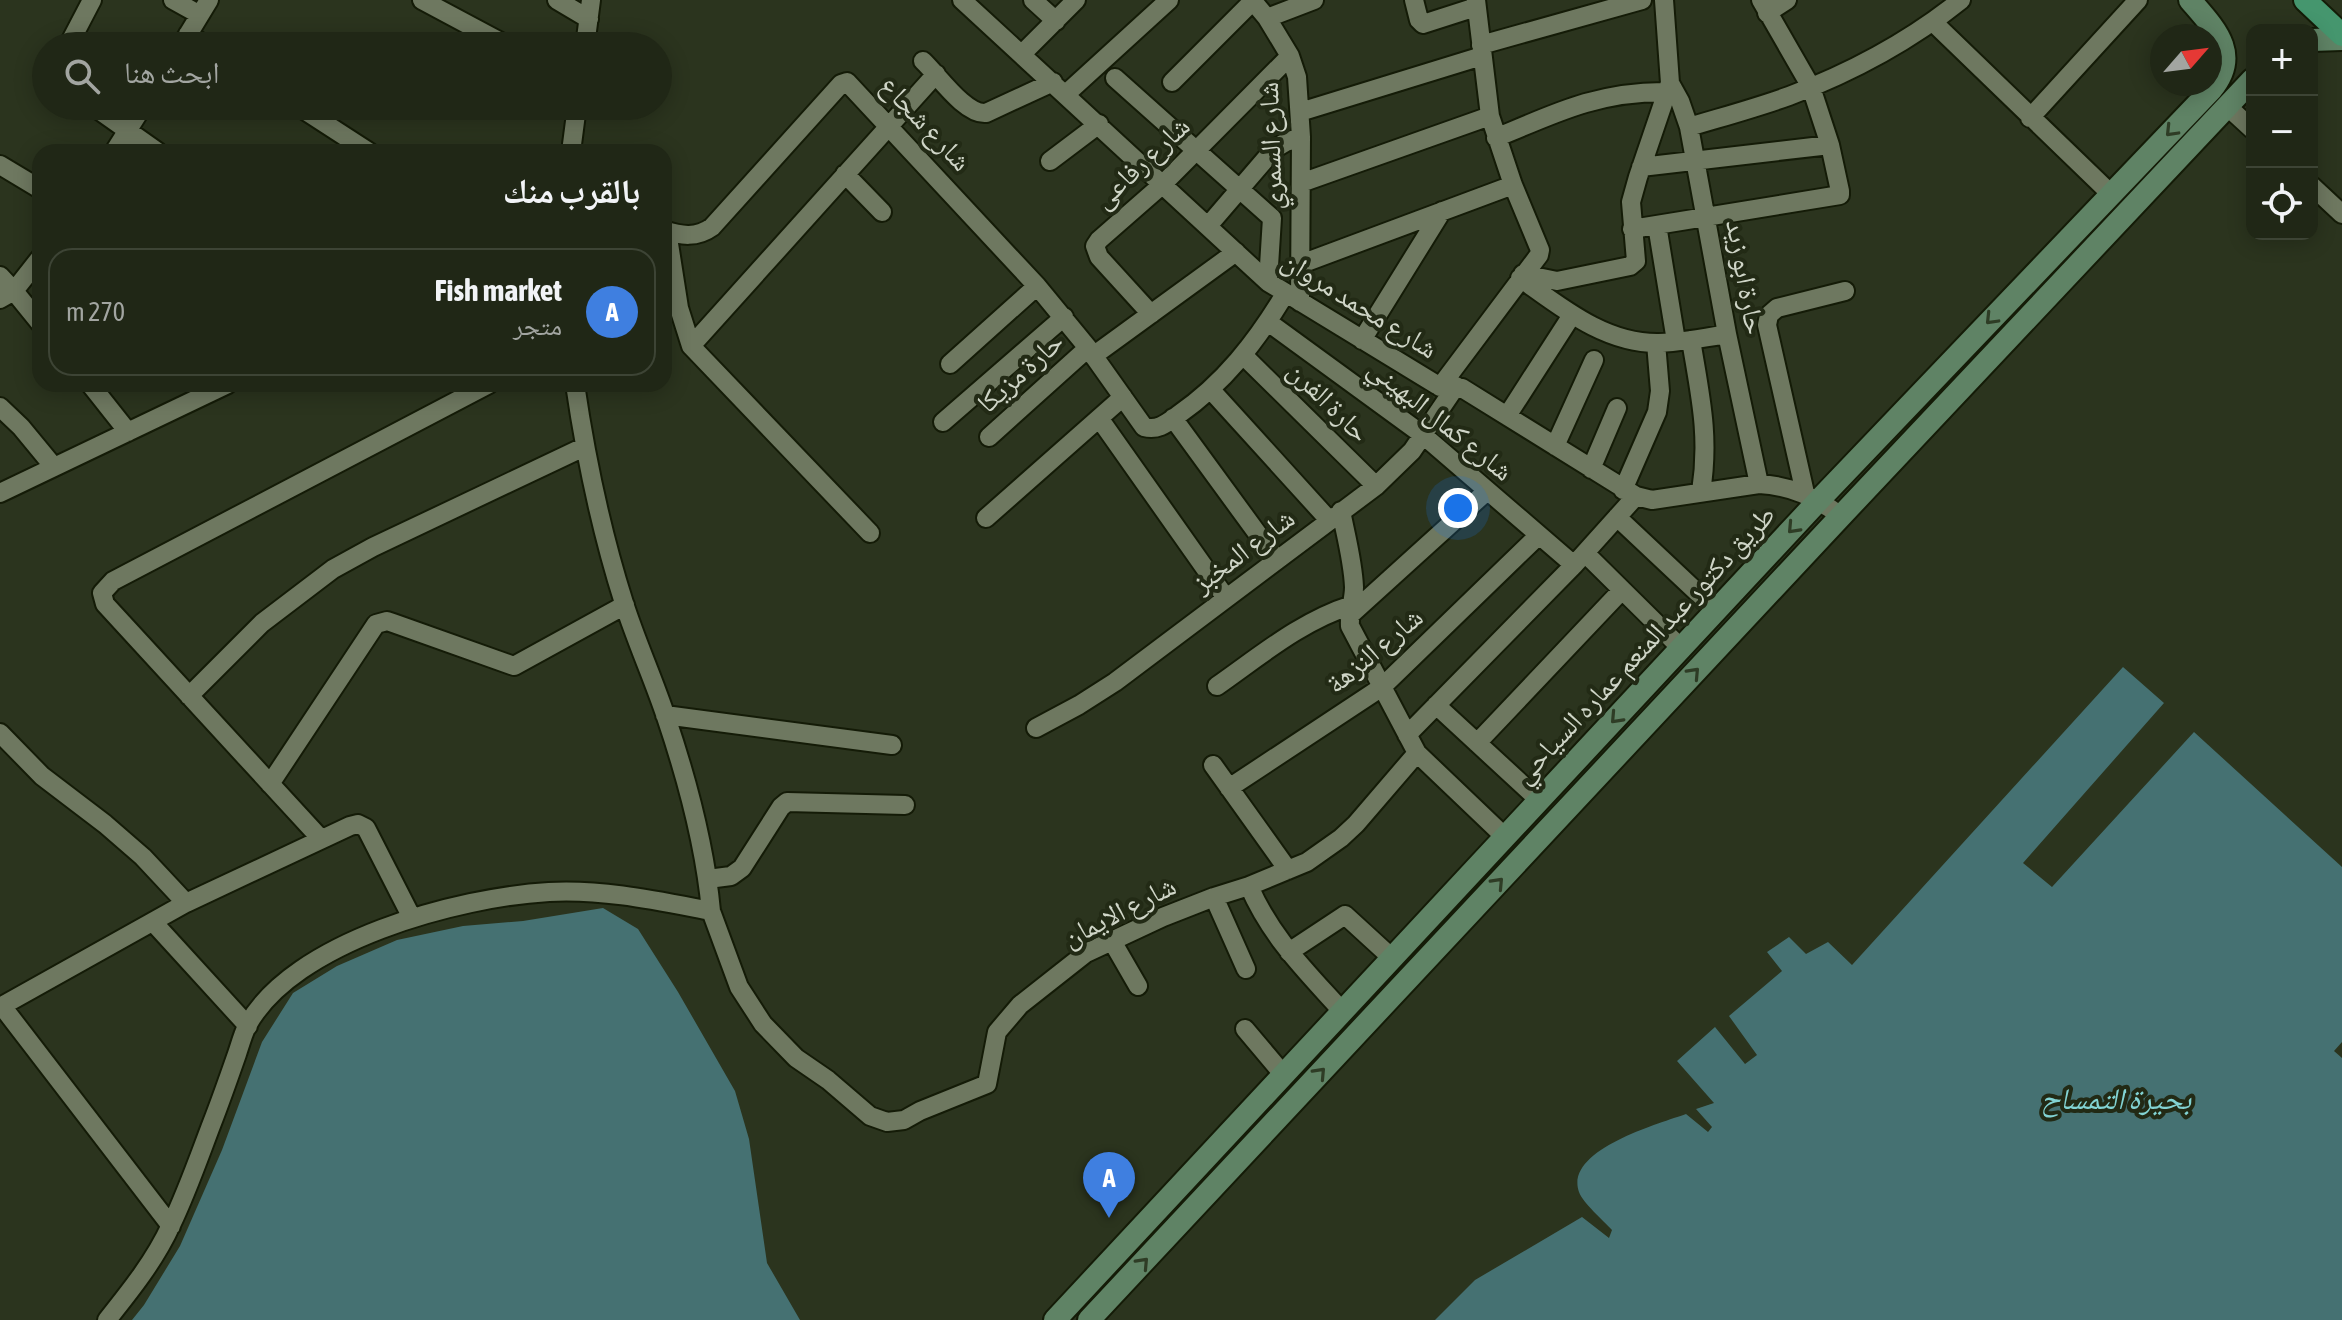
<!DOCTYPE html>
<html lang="ar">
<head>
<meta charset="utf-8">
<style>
	body { margin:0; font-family:"Asap Condensed","Noto Naskh Arabic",sans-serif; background:#282f1f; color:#f1f3f6; direction:rtl }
	.controls { position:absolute; right:24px; top:24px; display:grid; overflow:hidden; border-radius:16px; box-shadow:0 4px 20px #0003 }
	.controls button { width:72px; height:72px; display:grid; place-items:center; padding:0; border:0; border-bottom:2px solid #3d4435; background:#202716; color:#f1f3f6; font:40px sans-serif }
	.compass { position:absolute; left:2150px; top:24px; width:72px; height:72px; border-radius:50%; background:#202716; box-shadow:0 4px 20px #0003; rotate:62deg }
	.you { position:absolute; left:1458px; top:508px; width:28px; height:28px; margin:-20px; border:6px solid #fff; border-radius:50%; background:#1a73e8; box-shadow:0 0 0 12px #1a73e833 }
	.badge { display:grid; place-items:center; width:52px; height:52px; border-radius:50%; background:#d93025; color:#fff; font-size:26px; font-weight:700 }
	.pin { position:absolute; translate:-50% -66px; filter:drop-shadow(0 2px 4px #0008) }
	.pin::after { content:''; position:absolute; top:42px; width:28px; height:24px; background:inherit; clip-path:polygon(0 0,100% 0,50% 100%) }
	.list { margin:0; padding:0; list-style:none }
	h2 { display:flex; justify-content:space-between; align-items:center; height:104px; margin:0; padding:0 32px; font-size:34px }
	h2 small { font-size:26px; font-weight:400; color:#a2a5a1 }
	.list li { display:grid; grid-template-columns:52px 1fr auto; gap:24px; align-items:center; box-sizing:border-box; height:128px; margin:0 16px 16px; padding:0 16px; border:2px solid #3d4435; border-radius:24px }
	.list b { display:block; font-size:30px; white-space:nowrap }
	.list p { margin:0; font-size:26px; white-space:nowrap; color:#a2a5a1 }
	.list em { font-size:26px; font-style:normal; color:#a2a5a1 }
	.icon { flex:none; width:44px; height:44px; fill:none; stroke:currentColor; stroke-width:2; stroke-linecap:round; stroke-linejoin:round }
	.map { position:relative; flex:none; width:2342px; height:1320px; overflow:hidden; direction:ltr }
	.search { position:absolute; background:#202716; box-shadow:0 4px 20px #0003; left:32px; top:32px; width:640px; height:88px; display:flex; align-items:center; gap:20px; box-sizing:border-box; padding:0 28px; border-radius:44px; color:#a2a5a1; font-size:30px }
	.panel { position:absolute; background:#202716; box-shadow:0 4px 20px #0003; left:32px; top:144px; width:640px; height:248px; border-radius:24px; direction:rtl }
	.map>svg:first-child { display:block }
</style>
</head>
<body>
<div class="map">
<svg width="2342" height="1320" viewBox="0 0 2342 1320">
	<rect width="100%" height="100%" fill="#2b341e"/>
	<path fill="#457172" d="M2123,667L2164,703L2023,863L2052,887L2194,732L2342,867V1042L2334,1051L2342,1058V1320H1435L1475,1280L1582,1217L1609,1238L1612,1230C1603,1220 1583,1203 1579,1192C1564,1150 1658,1124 1686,1114L1708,1132L1712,1127L1696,1109L1714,1103L1677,1061L1715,1027L1745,1064L1757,1055L1729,1016L1782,971L1767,952L1789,937L1806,954L1828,942L1852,965Z
		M603,908L638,929L678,992L735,1091L749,1139L767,1263L800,1320H132L144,1305L180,1246L222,1150L262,1042L293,993L337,966L397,940L463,926L523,921Z"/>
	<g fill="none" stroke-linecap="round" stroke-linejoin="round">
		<g stroke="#141b07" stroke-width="22">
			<path id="minor" d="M173,0L200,15
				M422,0L508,46
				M557,0L589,19
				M962,0L1268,282L1437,385L1462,388L1636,496L1652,500L1759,484C1792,486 1815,497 1841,516
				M1033,0L1056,21
				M1252,0L1267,18L1290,56L1297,77L1301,137L1300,302
				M1414,0L1419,20L1423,24L1476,7
				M1767,13L1787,0
				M1267,18L1314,0
				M1933,22L2111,194
				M188,34L206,46
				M1481,45L1642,0
				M68,46L92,0
				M181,46L209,0
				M585,46L591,0
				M1022,54L1076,0
				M923,61C938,75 965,115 986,113L1053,82
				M1115,78L1272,218L1268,282
				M1172,82L1253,1
				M1670,83L1680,101L1689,127L1727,334L1759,484
				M1066,94L1169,0
				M93,106L158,152
				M298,106L369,152
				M2228,107L2252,129
				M1300,112L1482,56
				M2030,118L2138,0
				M1689,127C1722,117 1756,108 1789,96C1850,73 1910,41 1961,0
				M1496,138C1557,112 1600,91 1668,92
				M114,152L143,106
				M571,152L577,106
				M1050,161L1099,124
				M0,165L40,189
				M1641,167L1830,145
				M845,174L882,212
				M1301,183L1490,116
				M2312,186L2342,214
				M1657,225L1676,341
				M1208,226L1274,149L1286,142L1301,137
				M1632,229L1840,195V191L1830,145L1811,87L1761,0
				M664,230C681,236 697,238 712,227L841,84L847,82L1037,286L1088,348L1144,427C1158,431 1167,423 1178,415C1224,383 1256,342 1285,294
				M667,231L679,308L691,346L870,533
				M40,258L14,291L40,323
				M1301,264L1513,185
				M1523,274L1557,281L1630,266L1636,261L1631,202L1638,177L1670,83L1664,0
				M0,276L14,291L0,299
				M1520,278C1561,307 1605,344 1659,343C1682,342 1705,338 1727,334
				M1151,314L1099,257L1095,246L1099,240L1163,184L1290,56
				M1268,322L1423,435L1574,565
				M1362,340L1442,211
				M1691,340C1700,395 1710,436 1701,492
				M691,346L936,74
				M1093,356L1236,252
				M1244,356L1376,486
				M950,364L1037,286
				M90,384L128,432
				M575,384C586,459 601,531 624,603C636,641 653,678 666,717C687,779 705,846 711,911
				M1440,387L1539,255L1540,250L1513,185L1490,116L1476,0
				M1211,390L1329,520
				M0,407L21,427L54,467
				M1507,416L1572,315
				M1099,418L1226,598
				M1173,418L1276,559
				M943,422L1064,317
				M989,437L1088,348
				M1555,446L1594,360
				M1591,469L1617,408
				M1623,490L1657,412L1660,391L1656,343
				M0,493L228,384
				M1805,493L1767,325L1769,315L1777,308L1845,291
				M1341,511C1346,536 1353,562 1354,587C1354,600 1349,612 1350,626L1417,753L1505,837
				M1617,517L1717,611
				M986,518L1123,397
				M1585,553L1682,649
				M1349,616L1487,491
				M1217,686C1260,656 1301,621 1352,605
				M189,696L262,623L333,569L373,547L584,447
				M1436,705L1539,800
				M665,715L892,745
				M1036,728L1079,705L1115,682L1376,486L1412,451L1456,386
				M0,733L42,776L105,824L143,857L186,903
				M1407,735L1574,565L1636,496
				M1477,743L1622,590
				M1213,765L1288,870
				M270,784L376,624L387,621L393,623L514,666L625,605
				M1229,788L1382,687L1539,535
				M321,839L105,604L102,593L113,581L489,384
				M708,879L731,876L742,868L781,807L787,802L905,805
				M1249,886C1271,937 1305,970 1342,1011
				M1214,897L1246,969
				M153,922L248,1026
				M1112,941L1138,986
				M1289,952L1345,915L1392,958
				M2,1006L171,1226
				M0,1007L186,903L350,826L358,824L366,828L412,918
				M1245,1029L1283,1074
				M107,1320C131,1290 155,1260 171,1225C187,1192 199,1157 212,1123C221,1100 229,1077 237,1054C240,1045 243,1034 247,1026C293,941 459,897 549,892C604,889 658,901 711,911L739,987L763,1024L796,1058L828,1080L870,1116L887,1122L904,1120L920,1111L987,1084L997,1032L1020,1005L1086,953L1163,917L1214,897L1249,886L1307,862L1341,838L1356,824L1417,753"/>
		</g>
		<g stroke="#141b07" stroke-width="26">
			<path id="secondary" d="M2312,40L2342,39
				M1055,1320L1819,500L2211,90C2241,54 2215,29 2190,0
				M1089,1320L1841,516L2252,80"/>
		</g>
		<g stroke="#141b07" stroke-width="26">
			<path id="trunk" d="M2305,0L2342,35"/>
		</g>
		<use href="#minor" stroke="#6e7860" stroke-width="18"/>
		<use href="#secondary" stroke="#5f8365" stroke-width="22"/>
		<use href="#trunk" stroke="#45966e" stroke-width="22"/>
	</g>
	<defs><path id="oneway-chevron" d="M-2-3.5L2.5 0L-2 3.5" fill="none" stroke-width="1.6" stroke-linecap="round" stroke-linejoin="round" transform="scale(2)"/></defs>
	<g stroke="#2e3c25">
		<use href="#oneway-chevron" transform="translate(2171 131) rotate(134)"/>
		<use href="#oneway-chevron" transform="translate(1991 319) rotate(134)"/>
		<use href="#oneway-chevron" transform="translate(1793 528) rotate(133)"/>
		<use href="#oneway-chevron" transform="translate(1694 673) rotate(-47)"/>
		<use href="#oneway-chevron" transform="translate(1616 718) rotate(133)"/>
		<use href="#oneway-chevron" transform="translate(1498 883) rotate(-47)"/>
		<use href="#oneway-chevron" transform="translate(1320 1073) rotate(-47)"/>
		<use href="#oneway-chevron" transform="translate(1143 1263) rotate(-47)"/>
	</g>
	<g text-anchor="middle" stroke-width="8" stroke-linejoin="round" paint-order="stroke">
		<g font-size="28" fill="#cfd5c7" stroke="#222a15">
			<text transform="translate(926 123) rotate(47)" y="10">شارع شجاع</text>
			<text transform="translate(1270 146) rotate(-92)" y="10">شارع السمري</text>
			<text transform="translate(1141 162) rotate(-43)" y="10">شارع رفاعى</text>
			<text transform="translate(1746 277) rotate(80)" y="10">حارة ابو زيد</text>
			<text transform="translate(1360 304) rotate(32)" y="10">شارع محمد مروان</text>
			<text transform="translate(1020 372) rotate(-42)" y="10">حارة مزيكا</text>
			<text transform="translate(1329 401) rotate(45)" y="10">حارة الفرن</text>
			<text transform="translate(1441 419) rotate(39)" y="10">شارع كمال البهيني</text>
			<text transform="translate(1243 550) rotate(-37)" y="10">شارع المخبز</text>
			<text transform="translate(1644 644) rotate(-47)" y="10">طريق دكتور عبد المنعم عماره السياحي</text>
			<text transform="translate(1374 650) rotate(-40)" y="10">شارع النزهة</text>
			<text transform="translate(1119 911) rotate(-27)" y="10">شارع الايمان</text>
		</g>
		<g font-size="30" font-style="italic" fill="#82d3d3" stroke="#222a15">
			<text x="2116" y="1109">بحيرة التمساح</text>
		</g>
	</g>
</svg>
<div class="controls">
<button>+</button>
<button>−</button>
<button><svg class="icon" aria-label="locate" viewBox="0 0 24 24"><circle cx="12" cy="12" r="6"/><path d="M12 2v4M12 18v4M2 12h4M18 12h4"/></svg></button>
</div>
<svg class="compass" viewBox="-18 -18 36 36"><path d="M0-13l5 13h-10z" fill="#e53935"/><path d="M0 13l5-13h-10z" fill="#a2a5a1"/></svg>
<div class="you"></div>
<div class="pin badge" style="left:1109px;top:1218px;background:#3f7fe0">A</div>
<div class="search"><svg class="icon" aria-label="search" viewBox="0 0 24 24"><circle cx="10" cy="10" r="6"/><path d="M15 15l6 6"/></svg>ابحث هنا</div>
<section class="panel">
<h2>بالقرب منك<small></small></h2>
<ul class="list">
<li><span class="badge" style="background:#3f7fe0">A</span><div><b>Fish market</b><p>متجر</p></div><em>270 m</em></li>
</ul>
</section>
</div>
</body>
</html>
